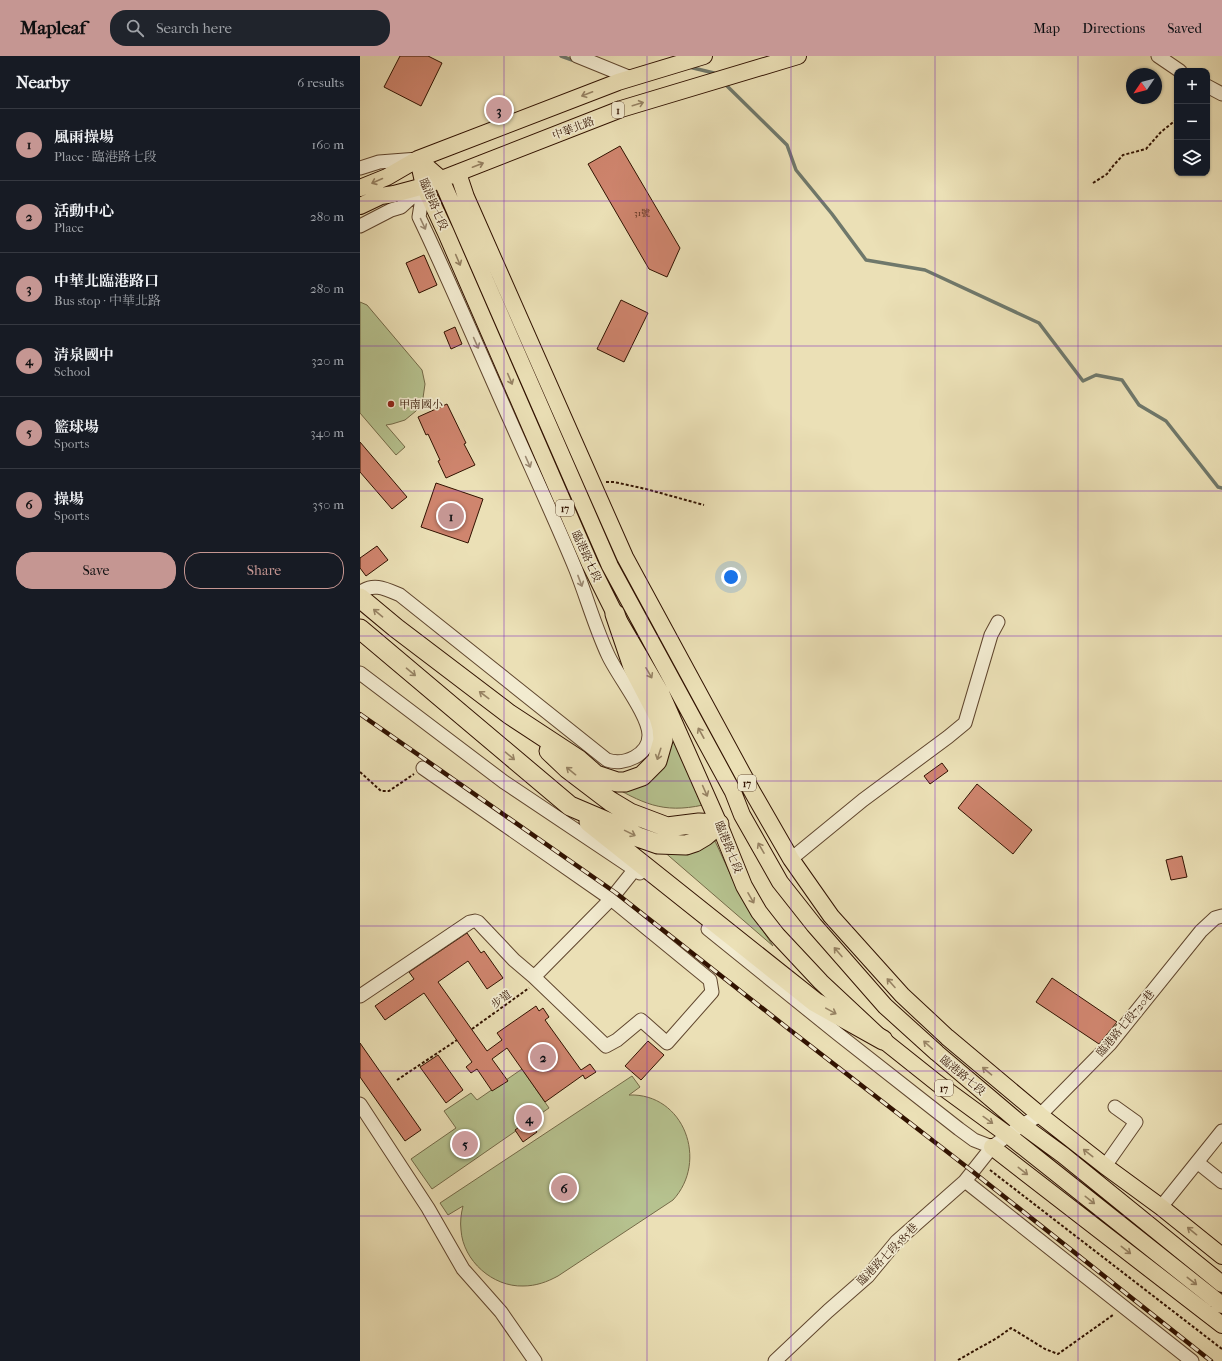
<!DOCTYPE html>
<html lang="en">
<head>
<meta charset="utf-8">
<style>
	body { margin:0; font-family:"IM FELL French Canon","Noto Serif TC",serif; background:#20242c; color:#f1f3f6 }
	.controls { position:absolute; right:12px; top:12px; display:grid; overflow:hidden; border-radius:8px; box-shadow:0 1px 3px #0004 }
	.controls button { width:36px; height:36px; display:grid; place-items:center; padding:0; border:0; border-bottom:1px solid #363941; background:#171b24; color:#f1f3f6; font:20px sans-serif }
	.compass { position:absolute; left:766px; top:12px; width:36px; height:36px; border-radius:50%; background:#171b24; box-shadow:0 1px 3px #0004; rotate:235deg }
	.you { position:absolute; left:371px; top:521px; width:14px; height:14px; margin:-10px; border:3px solid #fff; border-radius:50%; background:#1a73e8; box-shadow:0 0 0 6px #1a73e833 }
	.badge { display:grid; place-items:center; width:26px; height:26px; border-radius:50%; background:#c59692; color:#111; font-size:13px; font-weight:700 }
	.pin { position:absolute; translate:-50% -50%; border:2px solid #fff; box-shadow:0 1px 4px #0006 }
	.list { margin:0; padding:0; list-style:none }
	h2 { display:flex; justify-content:space-between; align-items:center; height:52px; margin:0; padding:0 16px; font-size:17px }
	h2 small { font-size:13px; font-weight:400; color:#9ea1a6 }
	.list li { display:grid; grid-template-columns:26px 1fr auto; gap:12px; align-items:center; box-sizing:border-box; height:72px; padding:0 16px; border-top:1px solid #363941 }
	.list b { display:block; font-size:15px; white-space:nowrap }
	.list p { margin:0; font-size:13px; white-space:nowrap; color:#9ea1a6 }
	.list em { font-size:13px; font-style:normal; color:#9ea1a6 }
	.actions { display:flex; gap:8px; padding:12px 16px }
	.actions a { flex:1; padding:9px 0; border:1px solid #c59692; border-radius:16px; text-align:center; font-size:14px; color:#c59692 }
	.actions .main { background:#c59692; color:#111 }
	.icon { flex:none; width:22px; height:22px; fill:none; stroke:currentColor; stroke-width:2; stroke-linecap:round; stroke-linejoin:round }
	.map { position:relative; flex:none; width:862px; height:1305px; overflow:hidden }
	header { display:flex; align-items:center; gap:24px; box-sizing:border-box; height:56px; padding:0 20px; background:#c59692; color:#111 }
	header strong { font-size:19px }
	nav { display:flex; gap:22px; margin-inline-start:auto; font-size:14px }
	.search { width:280px; height:36px; background:#20242c; display:flex; align-items:center; gap:10px; box-sizing:border-box; padding:0 14px; border-radius:16px; color:#9ea1a6; font-size:15px }
	main { display:flex }
	aside { flex:1; background:#171b24 }
	.map>svg:first-child { display:block }
</style>
</head>
<body>
<header>
<strong>Mapleaf</strong>
<div class="search"><svg class="icon" aria-label="search" viewBox="0 0 24 24"><circle cx="10" cy="10" r="6"/><path d="M15 15l6 6"/></svg>Search here</div>
<nav><a>Map</a><a>Directions</a><a>Saved</a></nav>
</header>
<main>
<aside>
<h2>Nearby<small>6 results</small></h2>
<ul class="list">
<li><span class="badge">1</span><div><b>風雨操場</b><p>Place · 臨港路七段</p></div><em>160 m</em></li>
<li><span class="badge">2</span><div><b>活動中心</b><p>Place</p></div><em>280 m</em></li>
<li><span class="badge">3</span><div><b>中華北臨港路口</b><p>Bus stop · 中華北路</p></div><em>280 m</em></li>
<li><span class="badge">4</span><div><b>清泉國中</b><p>School</p></div><em>320 m</em></li>
<li><span class="badge">5</span><div><b>籃球場</b><p>Sports</p></div><em>340 m</em></li>
<li><span class="badge">6</span><div><b>操場</b><p>Sports</p></div><em>350 m</em></li>
</ul>
<div class="actions"><a class="main">Save</a><a>Share</a></div>
</aside>
<div class="map">
<svg width="862" height="1305" viewBox="0 0 862 1305">
	<rect width="100%" height="100%" fill="#ebe0b6"/>
	<filter id="stains"><feTurbulence type="fractalNoise" baseFrequency=".005" numOctaves="4"/><feColorMatrix values="0 0 0 0 .2 0 0 0 0 .09 0 0 0 0 .02 0 0 0 .5 -.17"/></filter>
	<radialGradient id="worn" r=".72"><stop offset=".6" stop-color="#630" stop-opacity="0"/><stop offset="1" stop-color="#630" stop-opacity=".3"/></radialGradient>
	<path fill="#b6c28f" stroke="#746a48" d="M0,246L7,249L62,314L65,328L63,342L56,355L45,364L32,368L26,369L45,391L36,399L0,357Z
		M307,664L343,749C302,758 282,747 247,727L283,724Z
		M355,785L373,824L391,856L413,890L302,794H329Z
		M162,1013L189,1052L72,1133L51,1103L96,1072L84,1055L111,1037L117,1044Z
		M272,1020L280,1031L269,1039C324,1037 349,1105 313,1144L198,1220C187,1226 176,1230 163,1230C133,1231 103,1205 101,1174C100,1166 101,1158 103,1150L88,1159L80,1147Z"/>
	<g fill="none" stroke-linecap="round" stroke-linejoin="round">
		<path stroke="#6f786b" stroke-width="3.5" d="M201,0L215,5
			M329,11L354,17L357,20
			M364,27L427,89L436,114L472,158L506,204L565,214L679,267L723,325L736,319L762,324L779,349L806,365L858,431L862,432"/>
	</g>
	<path fill="#cf856e" stroke="#311200" d="M40,0H68L82,7L61,50L24,31Z
		M260,90L320,192L307,221L289,213L228,108Z
		M64,199L77,229L59,237L46,207Z
		M261,244L288,257L264,306L237,293Z
		M95,271L102,288L91,293L84,276Z
		M87,348L106,387L104,388L115,409L86,422L78,405L80,404L68,378L66,379L58,361Z
		M0,386L47,441L32,453L0,416Z
		M76,427L123,443L108,487L61,471Z
		M17,490L28,504L6,520L0,512V502Z
		M582,707L588,715L570,728L564,720Z
		M617,728L672,774L653,798L598,752Z
		M822,800L827,821L811,824L806,804Z
		M107,877L121,897L124,895L143,922L127,933L108,905L78,926L127,995L142,984L137,977L176,950L179,955L183,952L189,961L185,964L221,1014L230,1008L236,1016L225,1023L223,1019L185,1046L147,992L132,1003L148,1025L132,1035L117,1013L111,1017L106,1011L112,1006L64,937L25,964L15,950L54,923L49,916Z
		M692,922L757,966L739,988L676,946Z
		M288,985L304,999L281,1024L265,1010Z
		M0,987L61,1074L45,1085L0,1021Z
		M78,999L103,1034L86,1047L60,1011Z
		M169,1064L177,1076L163,1086L155,1074Z"/>
	<g fill="none" stroke-linecap="round" stroke-linejoin="round">
		<g stroke="#60462e" stroke-width="15">
			<path id="minor" d="M217,0L271,22
				M798,0L820,15
				M847,30L862,38
				M0,112L19,106L58,103
				M0,170L31,154L41,151L64,130
				M0,537C13,526 26,533 40,539L247,704C264,710 289,699 289,679C289,659 257,619 248,599C235,571 227,542 216,514C195,463 172,414 150,364C120,297 91,228 59,161L64,130
				M0,617L144,726L280,817
				M63,712L251,843L350,924L352,936L307,987L281,964L257,984L246,990L174,921
				M431,803L503,744L588,681L605,667L631,579L638,566
				M348,873L478,978L599,1073L614,1084L632,1091
				M0,940L110,866L115,865L118,866L154,904L174,921L251,843L275,813
				M0,1048L68,1152L103,1213L141,1256L175,1305
				M837,1106L862,1126
				M745,1110L776,1066L755,1051
				M605,1125L832,1305
				M801,1151L862,1075
				M415,1305L468,1255L508,1220L537,1185L605,1125L632,1091L662,1069L680,1059L688,1051L750,988L841,875L855,862L862,860"/>
		</g>
		<g stroke="#311200" stroke-width="18">
			<path id="major" d="M58,103L64,130L86,177L230,508L255,558L301,637L359,768L384,830L399,856L417,879L461,926L523,984L577,1027L648,1079L862,1249
				M58,103L81,123L250,510L373,736L382,759L420,826L454,869L525,950L577,997L662,1069L703,1099L862,1228
				M98,117L106,141L265,501L393,737L431,803L471,860L542,939L587,981L680,1059L745,1110L801,1151L862,1200
				M0,132L27,121L58,103L258,26L344,0
				M0,150L21,140L34,138L64,130L261,53L438,0
				M632,1091L862,1269"/>
		</g>
		<g stroke="#311200" stroke-width="21">
			<path id="highway" d="M0,542L36,572L149,658L219,704L236,719L257,726H265L282,720L297,705L303,684L302,672L299,661L273,611L255,558
				M0,573L210,750L250,767L278,781L298,788L326,789L335,786L345,780L359,768
				M189,695L208,713L250,745L270,757L307,771L339,767L359,768
				M229,766L455,946L523,984"/>
		</g>
		<path stroke="#311200" stroke-width="2" stroke-dasharray="3 2" stroke-linecap="butt" d="M733,127L747,118L753,110L763,99L786,93L801,76L817,63
			M246,426H254L286,433L344,449
			M0,716L21,735H29L54,718
			M112,973L169,932
			M37,1024L97,984
			M630,1114L862,1293
			M598,1304L637,1282L651,1272L685,1293L698,1298L753,1259"/>
		<use href="#minor" stroke="#f2ebd0" stroke-width="13"/>
		<use href="#major" stroke="#ebe0b6" stroke-width="16"/>
		<use href="#highway" stroke="#ebe0b6" stroke-width="19"/>
		<g stroke="#311200" stroke-width="4.5">
			<path id="rail" d="M0,658L256,837L430,974L612,1115L851,1305"/>
		</g>
		<use href="#rail" stroke="#f2ebd0" stroke-width="3" stroke-dasharray="9" stroke-linecap="butt"/>
	</g>
	<defs><path id="oneway-shaft" d="M-6 0H5M1.5-3L5.5 0L1.5 3" fill="none" stroke-width="1.6" stroke-linecap="round" stroke-linejoin="round"/></defs>
	<g stroke="#978364">
		<use href="#oneway-shaft" transform="translate(227 38) rotate(159)"/>
		<use href="#oneway-shaft" transform="translate(278 48) rotate(-17)"/>
		<use href="#oneway-shaft" transform="translate(118 109) rotate(-21)"/>
		<use href="#oneway-shaft" transform="translate(17 125) rotate(156)"/>
		<use href="#oneway-shaft" transform="translate(98 204) rotate(67)"/>
		<use href="#oneway-shaft" transform="translate(150 323) rotate(67)"/>
		<use href="#oneway-shaft" transform="translate(18 557) rotate(-140)"/>
		<use href="#oneway-shaft" transform="translate(51 616) rotate(40)"/>
		<use href="#oneway-shaft" transform="translate(289 617) rotate(60)"/>
		<use href="#oneway-shaft" transform="translate(124 639) rotate(-143)"/>
		<use href="#oneway-shaft" transform="translate(341 677) rotate(-119)"/>
		<use href="#oneway-shaft" transform="translate(299 698) rotate(108)"/>
		<use href="#oneway-shaft" transform="translate(150 700) rotate(40)"/>
		<use href="#oneway-shaft" transform="translate(211 715) rotate(-141)"/>
		<use href="#oneway-shaft" transform="translate(345 735) rotate(66)"/>
		<use href="#oneway-shaft" transform="translate(270 777) rotate(26)"/>
		<use href="#oneway-shaft" transform="translate(401 792) rotate(-120)"/>
		<use href="#oneway-shaft" transform="translate(391 842) rotate(60)"/>
		<use href="#oneway-shaft" transform="translate(478 896) rotate(-131)"/>
		<use href="#oneway-shaft" transform="translate(531 927) rotate(-132)"/>
		<use href="#oneway-shaft" transform="translate(471 955) rotate(29)"/>
		<use href="#oneway-shaft" transform="translate(568 989) rotate(-138)"/>
		<use href="#oneway-shaft" transform="translate(627 1015) rotate(-140)"/>
		<use href="#oneway-shaft" transform="translate(628 1064) rotate(36)"/>
		<use href="#oneway-shaft" transform="translate(728 1097) rotate(-142)"/>
		<use href="#oneway-shaft" transform="translate(663 1115) rotate(38)"/>
		<use href="#oneway-shaft" transform="translate(730 1144) rotate(38)"/>
		<use href="#oneway-shaft" transform="translate(832 1175) rotate(-141)"/>
		<use href="#oneway-shaft" transform="translate(766 1194) rotate(38)"/>
		<use href="#oneway-shaft" transform="translate(832 1225) rotate(38)"/>
	</g>
	<g stroke="#9b8972">
		<use href="#oneway-shaft" transform="translate(63 168) rotate(65)"/>
		<use href="#oneway-shaft" transform="translate(116 287) rotate(66)"/>
		<use href="#oneway-shaft" transform="translate(168 406) rotate(66)"/>
		<use href="#oneway-shaft" transform="translate(220 525) rotate(69)"/>
	</g>
	<path fill="none" stroke="#7b2cbf" stroke-width="1" stroke-opacity="0.55" d="M144,0V1305M287,0V1305M431,0V1305M575,0V1305M718,0V1305M0,145H862M0,290H862M0,435H862M0,580H862M0,725H862M0,870H862M0,1015H862M0,1160H862"/>
	<circle fill="#8f2418" stroke="#f2ebd0" stroke-width="1.5" cx="31" cy="348" r="4"/>
	<g text-anchor="middle" stroke-width="3.5" stroke-linejoin="round" paint-order="stroke">
		<g font-size="9" fill="#582f1c">
			<text x="282" y="160">31號</text>
		</g>
		<g fill="#f2ebd0" stroke="#6b533e" stroke-width="1">
			<rect x="252" y="46" width="12" height="16" rx="3"/>
			<rect x="196" y="444" width="18" height="16" rx="3"/>
			<rect x="378" y="719" width="18" height="16" rx="3"/>
			<rect x="575" y="1024" width="18" height="16" rx="3"/>
		</g>
		<g font-size="10" font-weight="bold" fill="#311200">
			<text x="258" y="58">1</text>
			<text x="205" y="456">17</text>
			<text x="387" y="731">17</text>
			<text x="584" y="1036">17</text>
		</g>
		<g font-size="11" fill="#311200" stroke="#f2ebd0">
			<text transform="translate(213 72) rotate(-21)" y="4">中華北路</text>
			<text transform="translate(74 148) rotate(67)" y="4">臨港路七段</text>
			<text transform="translate(227 500) rotate(65)" y="4">臨港路七段</text>
			<text transform="translate(369 791) rotate(68)" y="4">臨港路七段</text>
			<text transform="translate(141 943) rotate(-36)" y="4">步道</text>
			<text transform="translate(765 967) rotate(-50)" y="4">臨港路七段720巷</text>
			<text transform="translate(603 1019) rotate(40)" y="4">臨港路七段</text>
			<text transform="translate(527 1198) rotate(-46)" y="4">臨港路七段585巷</text>
		</g>
		<g font-size="11" fill="#311200" stroke="#f2ebd0" text-anchor="start">
			<text x="39" y="352">甲南國小</text>
		</g>
	</g>
	<rect width="100%" height="100%" filter="url(#stains)"/>
	<rect width="100%" height="100%" fill="url(#worn)"/>
</svg>
<div class="controls">
<button>+</button>
<button>−</button>
<button><svg class="icon" aria-label="layers" viewBox="0 0 24 24"><path d="M12 4l9 5-9 5-9-5zM3 14l9 5 9-5"/></svg></button>
</div>
<svg class="compass" viewBox="-18 -18 36 36"><path d="M0-13l5 13h-10z" fill="#e53935"/><path d="M0 13l5-13h-10z" fill="#9ea1a6"/></svg>
<div class="you"></div>
<div class="pin badge" style="left:91px;top:460px">1</div>
<div class="pin badge" style="left:183px;top:1001px">2</div>
<div class="pin badge" style="left:139px;top:54px">3</div>
<div class="pin badge" style="left:169px;top:1062px">4</div>
<div class="pin badge" style="left:105px;top:1088px">5</div>
<div class="pin badge" style="left:204px;top:1132px">6</div>
</div>
</main>
</body>
</html>
